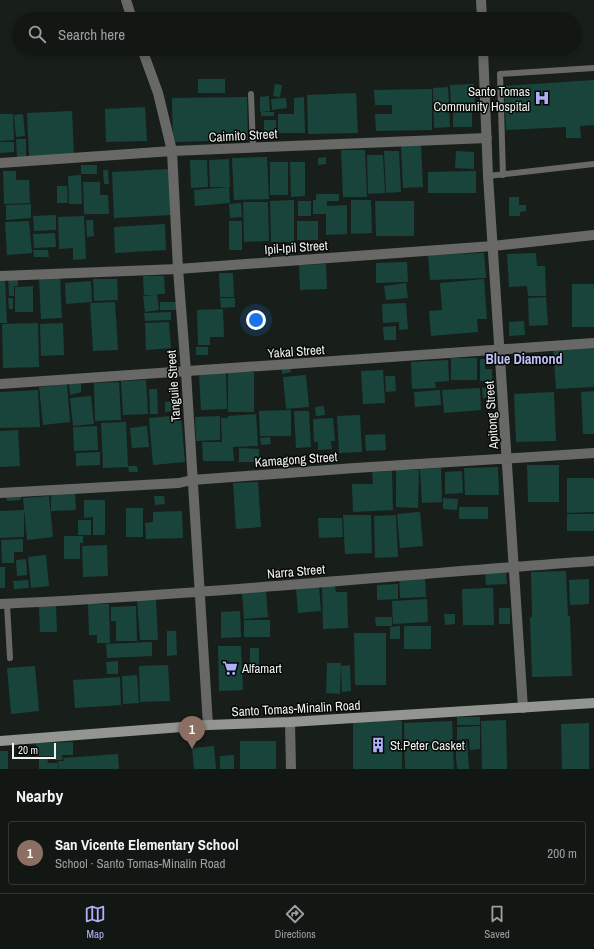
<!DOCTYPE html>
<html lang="en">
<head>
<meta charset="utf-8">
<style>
	body { margin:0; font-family:"Archivo Narrow",sans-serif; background:#1f2422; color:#f1f3f6 }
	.scale { position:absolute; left:12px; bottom:10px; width:44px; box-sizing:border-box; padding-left:4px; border:2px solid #eff3f0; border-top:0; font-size:11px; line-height:14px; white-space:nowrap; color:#eff3f0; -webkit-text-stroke:3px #060806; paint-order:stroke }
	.you { position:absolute; left:256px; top:320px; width:14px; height:14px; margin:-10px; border:3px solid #fff; border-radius:50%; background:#1a73e8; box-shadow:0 0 0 6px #1a73e833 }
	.badge { display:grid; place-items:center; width:26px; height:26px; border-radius:50%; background:#aeaefb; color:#fff; font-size:13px; font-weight:700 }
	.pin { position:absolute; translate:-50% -33px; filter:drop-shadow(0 1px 2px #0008) }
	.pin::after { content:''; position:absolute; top:21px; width:14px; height:12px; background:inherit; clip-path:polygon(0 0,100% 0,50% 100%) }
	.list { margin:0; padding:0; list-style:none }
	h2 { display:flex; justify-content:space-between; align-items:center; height:52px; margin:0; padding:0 16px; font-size:17px }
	h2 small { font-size:13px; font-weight:400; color:#9c9fa0 }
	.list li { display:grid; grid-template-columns:26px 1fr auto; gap:12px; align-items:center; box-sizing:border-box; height:64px; margin:0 8px 8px; padding:0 8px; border:1px solid #313634; border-radius:4px }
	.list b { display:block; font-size:15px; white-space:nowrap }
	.list p { margin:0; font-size:13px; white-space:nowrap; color:#9c9fa0 }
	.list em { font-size:13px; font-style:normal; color:#9c9fa0 }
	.icon { flex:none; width:22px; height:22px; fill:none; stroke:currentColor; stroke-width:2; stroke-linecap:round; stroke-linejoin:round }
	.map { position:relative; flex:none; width:594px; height:769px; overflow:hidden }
	.search { position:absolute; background:#121714; box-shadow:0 2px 6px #0003; left:12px; right:12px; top:12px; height:44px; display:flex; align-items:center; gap:10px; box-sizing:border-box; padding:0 14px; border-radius:22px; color:#9c9fa0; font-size:15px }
	.sheet { height:124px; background:#121714 }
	nav { display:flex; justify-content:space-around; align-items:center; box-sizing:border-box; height:56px; border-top:1px solid #313634; background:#121714; font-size:11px; color:#9c9fa0 }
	nav a { display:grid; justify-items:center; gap:2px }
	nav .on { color:#aeaefb }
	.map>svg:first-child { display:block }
</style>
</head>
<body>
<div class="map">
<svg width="594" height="769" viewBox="0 0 594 769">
	<rect width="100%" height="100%" fill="#181f1a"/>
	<path fill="#19443c" d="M198,79H225V93H198Z
		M594,80V125L580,126L581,138H566V127L506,130L504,86Z
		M275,84L282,85L280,97L273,96Z
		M474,84L475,105L451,106L450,85Z
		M448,87L450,127L434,128L433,88Z
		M432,89V130L376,131L375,114H392V105H375L374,90Z
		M356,93L358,133L308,134L307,95Z
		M269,96L270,111L260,112V97Z
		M247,97L248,140L173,142L172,98Z
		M304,97L305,133H278V114H294V98Z
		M286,98L287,108L272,110L271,99Z
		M472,106V127H453V107Z
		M145,107L147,141L106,142L105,109Z
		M72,111L74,155L29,157L27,113Z
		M261,112H274V116H261Z
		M0,114H13L14,140L0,141Z
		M23,114L25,136L16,137L14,115Z
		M264,120H276V137H264Z
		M16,139H26V157H17Z
		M0,142H14V152L0,153Z
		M421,145L423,187L403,188L401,146Z
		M341,150H365L367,197H343Z
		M384,151H399L401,192L386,193Z
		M456,151L474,152V169L455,168Z
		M367,155H383L385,193L368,194Z
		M267,157L269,199L234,200L232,158Z
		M326,157V164L318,165V158Z
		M229,159L230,187H210L209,160Z
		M190,160H207L208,187L191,188Z
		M270,162H288V195H270Z
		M290,162H305V196L291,197Z
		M81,165H97V174H81Z
		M169,169L171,215L114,218L112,172Z
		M103,170H108L109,184H104Z
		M3,171H16V180H29L30,203L4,204Z
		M476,171V193H428V172Z
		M81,175L82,204H69L68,176Z
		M83,182H100V195H108L109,214H84Z
		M57,186H67L68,203H57Z
		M229,187L230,203L195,206L194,190Z
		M316,194H339V201H327V206L347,205V234L326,235V214H313V200H316Z
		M509,197H519V205H526V211L520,212V216H509Z
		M294,200V242H271L270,201Z
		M351,200H371L372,233L351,234Z
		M298,201H311V216H298Z
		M375,201H414V236H376Z
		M243,202H268L269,241L244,242Z
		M241,203L242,217L230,218L229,204Z
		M31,204V218L6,220V205Z
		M56,215V230L34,231L33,216Z
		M84,216L86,259L73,260V248L59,249L58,217Z
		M86,220H93L94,236L87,237Z
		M29,221L32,253L7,255L5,222Z
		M229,221H242V250H229Z
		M297,221H318V240H297Z
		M165,224L166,250L115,253L114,227Z
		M55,233L56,247L34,248L33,234Z
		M33,250H48L49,257H34Z
		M484,253L486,278L430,280L428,255Z
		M536,253L537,266H545L546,296H528L527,286L509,287L507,254Z
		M407,262L408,282L376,283V263Z
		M326,264L327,289L300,290L299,265Z
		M219,273H233L234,297H220Z
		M143,276H164L165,294H157L159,310L145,312L143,296L156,295H144Z
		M60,277L62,318L41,319L39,278Z
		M0,278H5L7,323H0Z
		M8,278H18V286H14V296H9Z
		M93,279H117L118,300L94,301Z
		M484,279L487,319H477L478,332L431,336L429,311L442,310L440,283Z
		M91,281L92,302L66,304L65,283Z
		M406,283L408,298L386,300L384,286Z
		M572,284H594V327H572Z
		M33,286V312H15V287Z
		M546,297L548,325L529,326L528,298Z
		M8,298H13V309H9Z
		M220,298H235V307L221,308Z
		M115,302L118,350L93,351L90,303Z
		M160,302H177V310H160Z
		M406,303L408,329L399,330V322L383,323L382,304Z
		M223,309L224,337H210V345H198L197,310Z
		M171,312V320L145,321L144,313Z
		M524,321L525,335L509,336V322Z
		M169,322L171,348L146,350L145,323Z
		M38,323L39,367L3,368L2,324Z
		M63,323L64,355L41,356L40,324Z
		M396,326V340H384L383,327Z
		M594,344V387L556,389L553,347Z
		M196,347H208V355H196Z
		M451,358H477V380H451Z
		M480,359H485V369H492V381H480Z
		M448,360L449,381L435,382L436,388L412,389L411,362Z
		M290,366L291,372L282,374L281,367Z
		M383,370L385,403L363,404L361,371Z
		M226,371L227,409L201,410L199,373Z
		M228,371L254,372V412H228Z
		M306,375L309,407L286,409L283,377Z
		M385,376H395L396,391L386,392Z
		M146,380L148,414L123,415L121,381Z
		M119,382L121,420L95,421L94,383Z
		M81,383V392L70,395L69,384Z
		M67,384L70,422L43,425L39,387Z
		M494,387L495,397L483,398L482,388Z
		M480,388L481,410L444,413L442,390Z
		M149,389H157L158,414H150Z
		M38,390L40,427L0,428V392Z
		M440,390L441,405L415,407L414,392Z
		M594,391V434H583L581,392Z
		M554,392L556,441L516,442L514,394Z
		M91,396L94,424L73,426L70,398Z
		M178,401L179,411L165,412V402Z
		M324,406L325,415L316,416L315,407Z
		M291,410V436H260L259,411Z
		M294,411H309L311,447L296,448Z
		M256,414L258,446L233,447L234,461H203L202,442H222L221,418H228V416Z
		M181,415L185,462L153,465L149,418Z
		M360,415L362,452L339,453L337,416Z
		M220,416V440L196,441L195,417Z
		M333,418L335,441H331L332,449L318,450V442H314L313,419Z
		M126,422L128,467L103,468L101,423Z
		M97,426L98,450L74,451L73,427Z
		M147,426L149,447L132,448L130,428Z
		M18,430L20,466L0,467V431Z
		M385,434L386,450L366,451L365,435Z
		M270,437L271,444L261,445L260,438Z
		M239,448L259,449V462H239Z
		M100,452V465L76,466V453Z
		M527,465H559V502H528Z
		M128,466H137L138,472H129Z
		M498,467L499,495H465L464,468Z
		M441,468L442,502L422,503L420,469Z
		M396,470H419L418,508L396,507Z
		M392,471L393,510L353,512L352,484H373L372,472Z
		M462,471L463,493L445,494V472Z
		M567,478H594V512L567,513Z
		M258,482L261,527L236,529L233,483Z
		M75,492L76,510L51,511V493Z
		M21,493V500L7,501L6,494Z
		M49,496L53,537L27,540L23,498Z
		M154,496H164L165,504L155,505Z
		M443,498L458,499L457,510L443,509Z
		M84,500H105V535H93V517L84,518Z
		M459,507H488V519H459Z
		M126,508H143V537H126Z
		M24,510V537L0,538V511Z
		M182,511L183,538L146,539L145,523L153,522V512Z
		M420,512L423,546L400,548L397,514Z
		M567,514H594V531H567Z
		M343,515H371L372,553L345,554Z
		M396,515L398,557L375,558L374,516Z
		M318,518H342L343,537L319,538Z
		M78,520H91V535H78Z
		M64,536H83V543H80V559H64Z
		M23,539V552H14V563H2L1,540Z
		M107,545L108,576L83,577L82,546Z
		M46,555L49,586L31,588L28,557Z
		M26,559L27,575L17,576L16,560Z
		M0,567H5V588H0Z
		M485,571H506L507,584L486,585Z
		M566,571L568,616H570L572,676L532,677L530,617H551H532L531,572Z
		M425,576L426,597L400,598L399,577Z
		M589,579V604L570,605L569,580Z
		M28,580L29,588L14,589L13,581Z
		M398,584V599L377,600V585Z
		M322,585H335L336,592H347L348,628L323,629Z
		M319,586L321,611L298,613L296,588Z
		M487,588H493L494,625H463L462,589Z
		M266,591L268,617L244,619L242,593Z
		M156,599L158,640H140L137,600Z
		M427,599L428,622L393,624L392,601Z
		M88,604H109L110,643H97V635H89Z
		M56,606L57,632H40L39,607Z
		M136,606L137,641H116V621H111V607Z
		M499,608H510V624H499Z
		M240,611L241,637L221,638V612Z
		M444,614H455V624L445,625Z
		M375,617H392V626H376Z
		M244,620H270V637H244Z
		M400,626V639H390V627Z
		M404,626H431V649H404Z
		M167,631H176L177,655L167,656Z
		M354,633H386V685H355Z
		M152,642V656L107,658L106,644Z
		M218,646H241L243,690L219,691Z
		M250,648H259V669H250Z
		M118,661V674H107L106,662Z
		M327,663H341L340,694L326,693Z
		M168,665L170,701L140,702L139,666Z
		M350,665L351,691L342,692L341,666Z
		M35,666L39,711L11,714L7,668Z
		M137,675L139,703L123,704L122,676Z
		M120,677L121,705L75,708L73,680Z
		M457,717H480V725H457Z
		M506,720L507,769H482L481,721Z
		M353,721H402V769H353Z
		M452,721L454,769H405L404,723Z
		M589,723V769H562L561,724Z
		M480,726V749L470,750L469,739L457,740V727Z
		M240,741H276V769H240Z
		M73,742V755H62V760H55V756H36V743Z
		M455,742H467L469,769H457Z
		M214,746L216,769H194L192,748Z
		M0,751H8V769H0Z
		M118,754L119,769H59L58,761H64L63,758Z
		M234,755V769H220V756Z
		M39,758H47L48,763H58V769H39Z"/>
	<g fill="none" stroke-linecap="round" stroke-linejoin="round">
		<path stroke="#686966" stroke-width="6" d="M251,94L253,147
			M503,175L500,74L594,68
			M488,176L594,164
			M7,604L10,658"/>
		<path stroke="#686966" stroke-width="10" d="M126,0L132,19
			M481,0L482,19
			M142,49L158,93L172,151L178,269L186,372L208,725
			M483,49L488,176L523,708
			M0,163L172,151L487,138
			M0,276L178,269L493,246L594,235
			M0,384L594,343
			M0,493L179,483L192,480L355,468L594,453
			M0,604C198,595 396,575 594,561
			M290,722L291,769"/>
		<path stroke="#939590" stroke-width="10" d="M0,741L208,725L290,722L594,703"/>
	</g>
	<defs>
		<g id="hospital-bare" transform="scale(1.2)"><path d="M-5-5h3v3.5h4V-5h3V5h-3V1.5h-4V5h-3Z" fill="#aeaefb" stroke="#060806" stroke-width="2.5" paint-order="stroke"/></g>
		<g id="supermarket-bare" transform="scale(1.2)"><path d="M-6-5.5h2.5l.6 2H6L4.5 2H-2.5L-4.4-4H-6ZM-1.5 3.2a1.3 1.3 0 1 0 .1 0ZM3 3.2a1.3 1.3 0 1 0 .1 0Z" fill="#aeaefb" stroke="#060806" stroke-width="2.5" paint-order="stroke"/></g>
		<g id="building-bare" transform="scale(1.2)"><path d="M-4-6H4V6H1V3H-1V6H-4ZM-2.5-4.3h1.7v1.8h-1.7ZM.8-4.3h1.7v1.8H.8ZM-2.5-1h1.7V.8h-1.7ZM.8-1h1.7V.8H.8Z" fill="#aeaefb" stroke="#060806" stroke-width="2.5" paint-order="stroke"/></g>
	</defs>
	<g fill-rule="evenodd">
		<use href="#hospital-bare" x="542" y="98"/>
		<use href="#supermarket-bare" x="230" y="668"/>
		<use href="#building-bare" x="378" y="745"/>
	</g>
	<g text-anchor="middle" stroke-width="3" stroke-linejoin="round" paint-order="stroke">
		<g font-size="13" fill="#eff3f0" stroke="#060806" text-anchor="start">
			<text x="530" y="96" text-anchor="end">Santo Tomas<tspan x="530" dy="15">Community Hospital</tspan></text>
			<text x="242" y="673">Alfamart</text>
			<text x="390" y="750">St.Peter Casket</text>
		</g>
		<g font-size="13" fill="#eff3f0" stroke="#060806">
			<text transform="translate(243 135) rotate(-3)" y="5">Caimito Street</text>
			<text transform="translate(296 247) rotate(-4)" y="5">Ipil-Ipil Street</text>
			<text transform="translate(296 351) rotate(-4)" y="5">Yakal Street</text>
			<text transform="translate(173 386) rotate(-94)" y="5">Tanguile Street</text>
			<text transform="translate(491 415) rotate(-94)" y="5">Apitong Street</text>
			<text transform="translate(296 459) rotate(-4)" y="5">Kamagong Street</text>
			<text transform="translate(296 571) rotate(-5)" y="5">Narra Street</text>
			<text transform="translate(296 708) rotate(-3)" y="5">Santo Tomas-Minalin Road</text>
		</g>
		<g font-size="14" font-weight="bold" fill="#bec0f9" stroke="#060806">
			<text x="524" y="364">Blue Diamond</text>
		</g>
	</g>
</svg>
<div class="scale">20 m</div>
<div class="you"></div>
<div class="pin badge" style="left:192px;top:749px;background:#8d6e63">1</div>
<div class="search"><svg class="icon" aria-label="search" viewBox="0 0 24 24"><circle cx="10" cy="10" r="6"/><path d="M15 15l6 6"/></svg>Search here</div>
</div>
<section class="sheet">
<h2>Nearby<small></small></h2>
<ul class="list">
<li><span class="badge" style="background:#8d6e63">1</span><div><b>San Vicente Elementary School</b><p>School · Santo Tomas-Minalin Road</p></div><em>200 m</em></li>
</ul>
</section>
<nav>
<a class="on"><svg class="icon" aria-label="map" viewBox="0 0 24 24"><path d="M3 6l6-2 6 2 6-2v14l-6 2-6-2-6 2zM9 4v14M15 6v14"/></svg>Map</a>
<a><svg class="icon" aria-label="directions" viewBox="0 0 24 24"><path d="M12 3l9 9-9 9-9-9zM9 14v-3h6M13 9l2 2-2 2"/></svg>Directions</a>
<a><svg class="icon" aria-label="saved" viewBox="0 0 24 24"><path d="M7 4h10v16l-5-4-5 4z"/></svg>Saved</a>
</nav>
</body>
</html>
